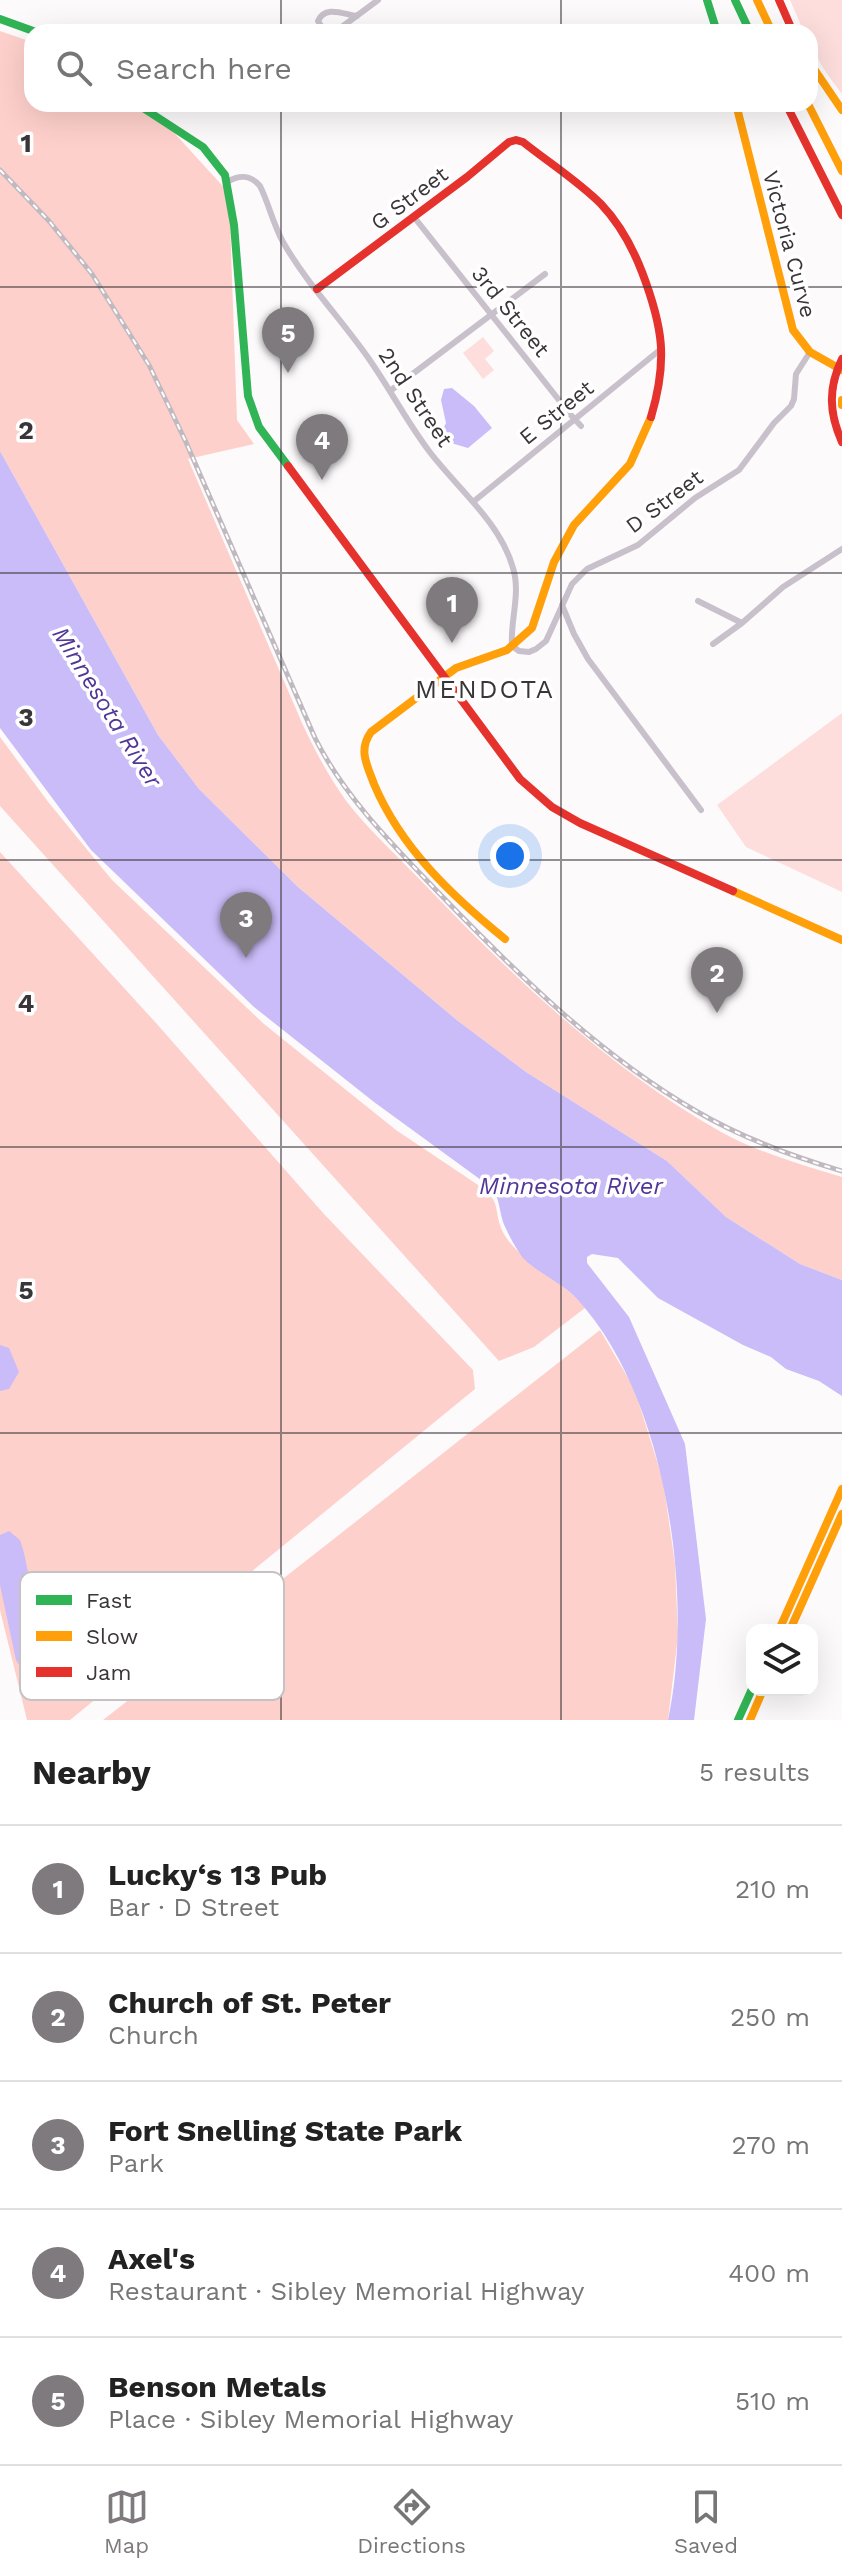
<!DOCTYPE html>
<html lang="en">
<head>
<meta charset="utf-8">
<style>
	body { margin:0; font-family:"Work Sans",sans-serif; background:#f2f2f2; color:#222 }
	.controls { position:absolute; right:24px; bottom:24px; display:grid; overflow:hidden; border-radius:16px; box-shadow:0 8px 32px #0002 }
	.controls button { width:72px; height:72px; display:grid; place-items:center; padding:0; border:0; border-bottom:2px solid #e0e0e0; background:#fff; color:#222; font:40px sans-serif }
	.you { position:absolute; left:510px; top:856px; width:28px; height:28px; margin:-20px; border:6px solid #fff; border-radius:50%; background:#1a73e8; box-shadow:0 0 0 12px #1a73e833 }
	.badge { display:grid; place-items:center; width:52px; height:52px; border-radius:50%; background:#7e7a7d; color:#fff; font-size:26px; font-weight:700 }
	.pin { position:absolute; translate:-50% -66px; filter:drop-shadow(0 2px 4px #0008) }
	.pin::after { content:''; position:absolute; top:42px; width:28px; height:24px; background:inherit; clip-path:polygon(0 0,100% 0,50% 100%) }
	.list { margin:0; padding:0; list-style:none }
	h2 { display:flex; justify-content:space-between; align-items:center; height:104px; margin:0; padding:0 32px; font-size:34px }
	h2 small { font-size:26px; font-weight:400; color:#767676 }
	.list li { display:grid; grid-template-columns:52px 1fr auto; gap:24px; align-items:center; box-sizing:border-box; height:128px; padding:0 32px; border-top:2px solid #e0e0e0 }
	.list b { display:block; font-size:30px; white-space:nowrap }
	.list p { margin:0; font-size:26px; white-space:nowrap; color:#767676 }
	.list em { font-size:26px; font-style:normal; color:#767676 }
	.icon { flex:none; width:44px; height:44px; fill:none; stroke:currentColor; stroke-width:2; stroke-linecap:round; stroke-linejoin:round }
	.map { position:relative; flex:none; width:842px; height:1720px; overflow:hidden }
	.search { position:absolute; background:#fff; box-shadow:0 8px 32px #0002; left:24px; right:24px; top:24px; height:88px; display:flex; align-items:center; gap:20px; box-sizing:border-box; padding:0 28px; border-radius:24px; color:#767676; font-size:30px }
	.sheet { height:744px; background:#fff }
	nav { display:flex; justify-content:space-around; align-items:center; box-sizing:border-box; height:112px; border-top:2px solid #e0e0e0; background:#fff; font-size:22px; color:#767676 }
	nav a { display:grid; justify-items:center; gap:4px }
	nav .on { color:#7e7a7d }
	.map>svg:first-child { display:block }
</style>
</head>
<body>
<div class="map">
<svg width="842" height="1720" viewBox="0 0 842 1720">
	<rect width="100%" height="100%" fill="#fdfafc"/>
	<path fill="#fddedc" d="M790,0H842V94C829,76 810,54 810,32H804Z
		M483,337L494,351L485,359L494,370L483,379L463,353Z
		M842,713V892L746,847L717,805Z"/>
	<path fill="#fed0cb" d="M0,31L32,42V104H135L167,125L229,193L237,420L254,444L188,459L302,723C315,751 329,777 347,802C371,833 403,861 430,890C517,981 612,1071 723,1133C760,1153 802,1165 842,1177V1280L800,1264L726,1217L667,1161L526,1072L458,1021L298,887L199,789L158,735L0,451Z
		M0,737L49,803L112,880L264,1024L396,1130L487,1191C499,1205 495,1209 500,1225C502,1232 508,1241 513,1246C534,1271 565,1282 585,1308L534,1347L499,1361L0,806Z
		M0,852L156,1023L324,1214L473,1370L475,1389L70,1720H27L0,1610Z
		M600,1330L634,1388L663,1480L675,1564L678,1636L668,1720H103Z"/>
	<path fill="#c9bcf8" d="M452,388L474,406L492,428L468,448L451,443L444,437L443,429L446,423L441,400L444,389Z
		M0,451L158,735L199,789L298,887L458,1021L526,1072L667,1161L726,1217L800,1264L842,1280V1396L819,1381L786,1369L771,1357L743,1345L658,1298L618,1258L592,1254L587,1257V1263L629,1317L685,1444L706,1619L694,1720H668C695,1596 666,1395 577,1299C561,1282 538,1273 524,1259C517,1251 507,1232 503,1222C499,1209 500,1200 492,1188L374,1102L254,1007L91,850L0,728Z
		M0,1345L9,1348L19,1372L9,1389L0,1391Z
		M9,1531L20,1540L24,1553L45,1652L41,1669L37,1673L30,1675L21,1668L16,1660L0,1585V1535Z"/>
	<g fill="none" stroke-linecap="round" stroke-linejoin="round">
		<path stroke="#c8c1cc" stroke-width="6" d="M325,32L318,21C325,5 343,14 357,16
			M335,32L378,0
			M227,182C239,175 250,174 260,186C269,204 273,224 283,242C307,284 342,320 369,359C390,389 407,422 429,451C457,488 500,522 513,568C521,594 510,620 512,646L519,651L529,652L536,649L546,641L572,584L587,569L638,545L695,498L739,470L774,423L791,406L794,399L796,374L810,352
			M414,217L570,414L581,426
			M390,391L545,274
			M473,502L661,349
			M698,601L742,623
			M562,605L574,634L588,659L701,810
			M713,644L742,623L783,587L842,549"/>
		<path stroke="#30b455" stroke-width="8" d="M707,0L717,32
			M735,0L750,32
			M0,19L36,32
			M137,104L203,147L225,175L234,225L248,396L259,427L288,466
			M738,1720L752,1689"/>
		<path stroke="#ff9f0a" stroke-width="8" d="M757,0L772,32
			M810,63L842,110
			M736,104L793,330L810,352L842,370
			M808,104L842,171
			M842,400V405
			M733,891L842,940
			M505,939C452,896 401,848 374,784C367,765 358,750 371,732L456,668L507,650L532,628L554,562L574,525L630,464L651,417
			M779,1630L842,1489
			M790,1630L842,1514
			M750,1720L763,1690"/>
		<path stroke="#e5322d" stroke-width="8" d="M779,0L793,32
			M786,104L842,215
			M317,289L467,177L509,142L516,140L523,142C548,162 578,181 601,204C620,224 632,246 642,272C663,327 668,360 651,417
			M842,359C828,388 829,413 842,442
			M288,466L520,779L552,807L580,823L733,891"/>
		<g stroke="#c0bac0" stroke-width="5">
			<path id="rail" d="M0,170L49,221L92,274L149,365L185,440L315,738C344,796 391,843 436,890C514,971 598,1054 696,1111C742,1138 791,1156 842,1171"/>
		</g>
		<use href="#rail" stroke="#fff" stroke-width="2" stroke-dasharray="6" stroke-linecap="butt"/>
	</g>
	<path fill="none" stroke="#3a3538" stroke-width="2" stroke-opacity="0.55" d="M281,0V32M561,0V32M281,104V1720M561,104V1720M0,287H842M0,573H842M0,860H842M0,1147H842M0,1433H842"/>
	<g text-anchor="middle" stroke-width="7" stroke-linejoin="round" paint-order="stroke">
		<g font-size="22" fill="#3a3538" stroke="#fff">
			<text transform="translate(409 198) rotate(-37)" y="8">G Street</text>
			<text transform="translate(790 244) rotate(75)" y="8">Victoria Curve</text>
			<text transform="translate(511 311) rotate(51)" y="8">3rd Street</text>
			<text transform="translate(416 397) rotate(56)" y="8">2nd Street</text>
			<text transform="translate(556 412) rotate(-39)" y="8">E Street</text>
			<text transform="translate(664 501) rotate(-37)" y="8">D Street</text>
		</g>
		<g font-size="24" font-style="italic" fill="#523697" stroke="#fff">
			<text transform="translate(107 707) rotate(58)" y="8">Minnesota River</text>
			<text x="571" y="1194">Minnesota River</text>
		</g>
		<g font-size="26" letter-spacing="2" fill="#3a3538" stroke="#fff">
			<text x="485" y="698">MENDOTA</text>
		</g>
	</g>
	<rect x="20" y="1572" width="264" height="128" rx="12" fill="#fff" stroke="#c4c2c3" stroke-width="2"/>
	<rect x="36" y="1595" width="36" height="10" fill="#30b455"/>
	<rect x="36" y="1631" width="36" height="10" fill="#ff9f0a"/>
	<rect x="36" y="1667" width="36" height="10" fill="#e5322d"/>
	<g font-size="22" fill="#3a3538">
		<text x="86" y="1608">Fast</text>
		<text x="86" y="1644">Slow</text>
		<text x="86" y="1680">Jam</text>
	</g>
	<g font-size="26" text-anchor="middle" font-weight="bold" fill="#3a3538" stroke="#fff" stroke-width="7" stroke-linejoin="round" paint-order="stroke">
		<text x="26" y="152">1</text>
		<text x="26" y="439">2</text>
		<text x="26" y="726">3</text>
		<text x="26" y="1012">4</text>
		<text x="26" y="1299">5</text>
	</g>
</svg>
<div class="controls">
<button><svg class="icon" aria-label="layers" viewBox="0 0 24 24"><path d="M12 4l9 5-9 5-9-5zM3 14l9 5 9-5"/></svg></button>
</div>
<div class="you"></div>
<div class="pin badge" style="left:452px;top:643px">1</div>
<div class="pin badge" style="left:717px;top:1013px">2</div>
<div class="pin badge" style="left:246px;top:958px">3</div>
<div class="pin badge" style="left:322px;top:480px">4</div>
<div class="pin badge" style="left:288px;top:373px">5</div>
<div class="search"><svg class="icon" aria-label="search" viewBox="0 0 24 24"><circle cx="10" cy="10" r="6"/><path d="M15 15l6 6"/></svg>Search here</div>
</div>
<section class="sheet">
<h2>Nearby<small>5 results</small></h2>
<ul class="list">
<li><span class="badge">1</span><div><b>Lucky‘s 13 Pub</b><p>Bar · D Street</p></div><em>210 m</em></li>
<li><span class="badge">2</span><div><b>Church of St. Peter</b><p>Church</p></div><em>250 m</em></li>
<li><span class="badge">3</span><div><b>Fort Snelling State Park</b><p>Park</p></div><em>270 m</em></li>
<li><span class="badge">4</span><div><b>Axel's</b><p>Restaurant · Sibley Memorial Highway</p></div><em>400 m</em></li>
<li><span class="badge">5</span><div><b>Benson Metals</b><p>Place · Sibley Memorial Highway</p></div><em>510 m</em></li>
</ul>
</section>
<nav>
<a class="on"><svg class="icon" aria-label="map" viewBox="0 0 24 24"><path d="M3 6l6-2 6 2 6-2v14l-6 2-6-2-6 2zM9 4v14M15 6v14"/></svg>Map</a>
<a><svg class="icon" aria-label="directions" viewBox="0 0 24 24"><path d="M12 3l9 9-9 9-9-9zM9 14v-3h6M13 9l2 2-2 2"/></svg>Directions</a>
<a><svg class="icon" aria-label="saved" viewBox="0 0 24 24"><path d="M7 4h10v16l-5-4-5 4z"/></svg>Saved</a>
</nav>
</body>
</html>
